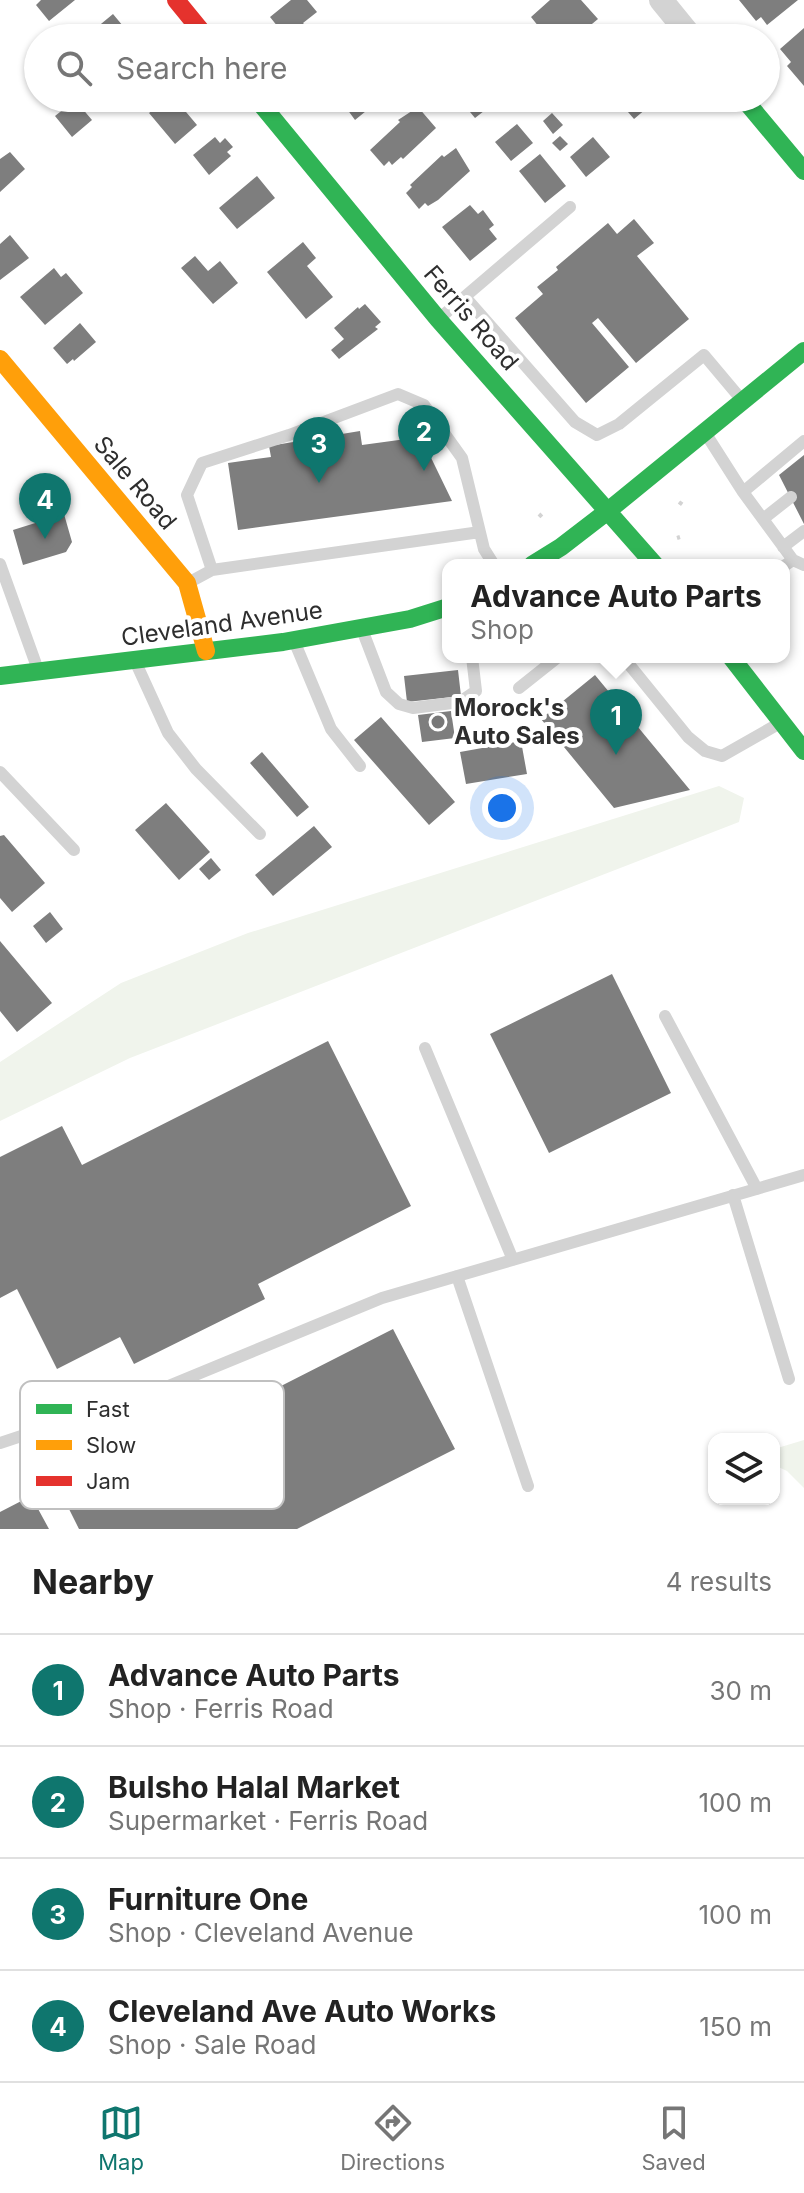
<!DOCTYPE html>
<html lang="en">
<head>
<meta charset="utf-8">
<style>
	body { margin:0; font-family:Inter,sans-serif; background:#f6f6f6; color:#222 }
	.controls { position:absolute; right:24px; bottom:24px; display:grid; overflow:hidden; border-radius:16px; box-shadow:0 2px 6px #0004 }
	.controls button { width:72px; height:72px; display:grid; place-items:center; padding:0; border:0; border-bottom:2px solid #e0e0e0; background:#fff; color:#222; font:40px sans-serif }
	.you { position:absolute; left:502px; top:808px; width:28px; height:28px; margin:-20px; border:6px solid #fff; border-radius:50%; background:#1a73e8; box-shadow:0 0 0 12px #1a73e833 }
	.badge { display:grid; place-items:center; width:52px; height:52px; border-radius:50%; background:#0f766e; color:#fff; font-size:26px; font-weight:700 }
	.pin { position:absolute; translate:-50% -66px; filter:drop-shadow(0 2px 4px #0008) }
	.pin::after { content:''; position:absolute; top:42px; width:28px; height:24px; background:inherit; clip-path:polygon(0 0,100% 0,50% 100%) }
	.popup { position:absolute; left:442px; top:559px; width:348px; height:104px; box-sizing:border-box; display:grid; place-content:center; border-radius:16px; background:#fff; filter:drop-shadow(0 2px 6px #0005); font-size:26px; white-space:nowrap; color:#767676 }
	.popup b { font-size:30px; color:#222 }
	.popup::after { content:''; position:absolute; left:50%; top:100%; margin-left:-16px; border:16px solid transparent; border-top-color:#fff }
	.list { margin:0; padding:0; list-style:none }
	h2 { display:flex; justify-content:space-between; align-items:center; height:104px; margin:0; padding:0 32px; font-size:34px }
	h2 small { font-size:26px; font-weight:400; color:#767676 }
	.list li { display:grid; grid-template-columns:52px 1fr auto; gap:24px; align-items:center; box-sizing:border-box; height:112px; padding:0 32px; border-top:2px solid #e0e0e0 }
	.list b { display:block; font-size:30px; white-space:nowrap }
	.list p { margin:0; font-size:26px; white-space:nowrap; color:#767676 }
	.list em { font-size:26px; font-style:normal; color:#767676 }
	.icon { flex:none; width:44px; height:44px; fill:none; stroke:currentColor; stroke-width:2; stroke-linecap:round; stroke-linejoin:round }
	.map { position:relative; flex:none; width:804px; height:1529px; overflow:hidden }
	.search { position:absolute; background:#fff; box-shadow:0 2px 6px #0004; left:24px; right:24px; top:24px; height:88px; display:flex; align-items:center; gap:20px; box-sizing:border-box; padding:0 28px; border-radius:44px; color:#767676; font-size:30px }
	.sheet { height:552px; background:#fff }
	nav { display:flex; justify-content:space-around; align-items:center; box-sizing:border-box; height:112px; border-top:2px solid #e0e0e0; background:#fff; font-size:22px; color:#767676 }
	nav a { display:grid; justify-items:center; gap:4px }
	nav .on { color:#0f766e }
	.map>svg:first-child { display:block }
</style>
</head>
<body>
<div class="map">
<svg width="804" height="1529" viewBox="0 0 804 1529">
	<rect width="100%" height="100%" fill="#fff"/>
	<path fill="#f0f4ec" d="M719,786L744,798L739,822L130,1058L0,1121V1062L121,983L248,933Z
		M804,1440V1488L787,1471L774,1465V1449Z"/>
	<path fill="#7e7e7e" d="M41,0H75L49,21L36,5Z
		M291,0H307L317,12L303,23L310,31L301,38H280L278,35L282,32L270,17Z
		M550,0H581L598,19L575,38H568L559,27L547,37L531,17Z
		M739,0H798L767,25L761,17L756,21Z
		M113,14L133,38H84Z
		M610,27L619,38H596Z
		M804,28V86L787,66L791,62L780,49Z
		M167,98H184L187,101L181,106L197,125L175,144L149,113Z
		M347,98H382L355,120L347,109L352,105Z
		M475,98H488L493,104L475,118L465,106Z
		M616,98H659L634,119Z
		M75,100L92,120L72,137L55,116Z
		M418,107L436,128L403,159L401,157L392,165L389,161L384,166L370,150L400,122L398,120Z
		M552,113L563,125L553,134L543,121Z
		M517,124L533,143L511,161L495,142Z
		M560,136L568,144L560,151L552,143Z
		M215,137L220,143L225,138L233,147L227,152L231,156L209,175L193,155Z
		M593,137L610,157L586,177L570,157Z
		M456,148L470,171L438,200L428,206L425,203L419,209L406,193L412,187L410,185L442,155L444,157Z
		M10,152L25,169L0,192V159Z
		M540,154L566,186L545,203L519,171Z
		M257,176L275,198L237,229L219,208Z
		M470,205L478,214L483,210L494,225L489,229L497,239L470,261L442,227Z
		M634,219L654,243L637,256L689,319L636,363L598,318L592,323L629,367L586,403L515,318L543,294L537,287L558,270L556,267L608,223L617,234Z
		M10,235L29,258L0,280V244Z
		M303,242L316,258L307,266L333,297L306,319L267,272Z
		M195,256L208,271L220,261L238,283L213,304L181,268Z
		M54,268L61,277L66,273L83,293L45,325L20,297Z
		M365,304L381,322L375,327L378,329L339,359L331,350L344,339L334,328L358,307L359,309Z
		M80,323L96,342L74,361L73,359L67,364L53,348Z
		M360,431L362,445L421,437L452,501L238,530L228,463L271,457L269,446Z
		M804,455V524L779,475Z
		M64,514L72,542L66,552L23,565L13,530Z
		M458,670L461,696L407,702L404,676Z
		M595,675L690,790L614,808L541,719Z
		M451,711L455,738L422,742L418,715Z
		M381,717L455,802L429,825L354,740Z
		M521,741L527,774L466,784L460,752Z
		M262,752L309,807L297,817L250,763Z
		M166,803L210,852L179,880L135,830Z
		M314,826L332,847L273,896L255,875Z
		M4,835L45,883L12,912L0,898V836Z
		M211,858L221,870L209,880L199,869Z
		M50,912L63,929L46,943L33,926Z
		M0,941L52,1003L17,1032L0,1011Z
		M612,974L671,1093L549,1153L490,1034Z
		M328,1041L411,1206L258,1284L265,1299L134,1364L120,1337L57,1369L17,1289L0,1298V1157L62,1126L82,1165Z
		M393,1329L455,1449L297,1529H79L63,1497Z
		M31,1496L49,1529H0V1512Z"/>
	<g fill="none" stroke-linecap="round" stroke-linejoin="round">
		<path stroke="#d3d3d3" stroke-width="4" stroke-dasharray="4 4" stroke-linecap="butt" d="M679,502L683,505
			M539,514L542,517
			M677,538L680,537"/>
		<path stroke="#d3d3d3" stroke-width="12" d="M465,297L575,422L597,435L619,424L704,355L741,399
			M441,317L570,207
			M706,434L743,492L793,560
			M743,492L804,441
			M763,519L791,497
			M783,547L804,531
			M0,564L37,667
			M784,566L793,560L804,565
			M212,570L480,532
			M188,583L212,570L187,495L202,463L289,435L398,394L424,405L462,458L484,549L494,565
			M363,632L386,692L399,704L413,708L460,702L476,691L472,657
			M295,643L331,729L360,766
			M623,657L688,737L705,751L722,756L780,723
			M136,663L168,733L196,769L260,834
			M519,688L558,657
			M0,772L74,850
			M665,1016L757,1189
			M425,1048L513,1260
			M733,1195L789,1379
			M457,1276L528,1486
			M0,1443L154,1392L382,1298L804,1175"/>
		<path stroke="#d3d3d3" stroke-width="24" d="M661,0L692,38"/>
		<path stroke="#30b455" stroke-width="18" d="M256,98L438,319L655,565
			M743,98L804,171
			M532,565L561,547L609,510L804,351
			M731,657L804,751
			M0,676L283,642L410,619L448,607"/>
		<path stroke="#ff9f0a" stroke-width="18" d="M0,359L187,583L206,651"/>
		<path stroke="#e5322d" stroke-width="18" d="M176,0L207,38"/>
	</g>
	<circle fill="#777" stroke="#fff" stroke-width="3" cx="438" cy="722" r="8"/>
	<g text-anchor="middle" stroke-width="8" stroke-linejoin="round" paint-order="stroke">
		<g font-size="24" fill="#2e2e2e" stroke="#fff">
			<text transform="translate(471 318) rotate(49)" y="8">Ferris Road</text>
			<text transform="translate(135 483) rotate(50)" y="8">Sale Road</text>
			<text transform="translate(222 624) rotate(-8)" y="8">Cleveland Avenue</text>
		</g>
		<g font-size="24" font-weight="bold" fill="#2e2e2e" stroke="#fff" text-anchor="start">
			<text x="454" y="716">Morock's<tspan x="454" dy="28">Auto Sales</tspan></text>
		</g>
	</g>
	<rect x="20" y="1381" width="264" height="128" rx="12" fill="#fff" stroke="#c0c0c0" stroke-width="2"/>
	<rect x="36" y="1404" width="36" height="10" fill="#30b455"/>
	<rect x="36" y="1440" width="36" height="10" fill="#ff9f0a"/>
	<rect x="36" y="1476" width="36" height="10" fill="#e5322d"/>
	<g font-size="22" fill="#2e2e2e">
		<text x="86" y="1417">Fast</text>
		<text x="86" y="1453">Slow</text>
		<text x="86" y="1489">Jam</text>
	</g>
</svg>
<div class="controls">
<button><svg class="icon" aria-label="layers" viewBox="0 0 24 24"><path d="M12 4l9 5-9 5-9-5zM3 14l9 5 9-5"/></svg></button>
</div>
<div class="you"></div>
<div class="pin badge" style="left:616px;top:755px">1</div>
<div class="popup"><b>Advance Auto Parts</b>Shop</div>
<div class="pin badge" style="left:424px;top:471px">2</div>
<div class="pin badge" style="left:319px;top:483px">3</div>
<div class="pin badge" style="left:45px;top:539px">4</div>
<div class="search"><svg class="icon" aria-label="search" viewBox="0 0 24 24"><circle cx="10" cy="10" r="6"/><path d="M15 15l6 6"/></svg>Search here</div>
</div>
<section class="sheet">
<h2>Nearby<small>4 results</small></h2>
<ul class="list">
<li><span class="badge">1</span><div><b>Advance Auto Parts</b><p>Shop · Ferris Road</p></div><em>30 m</em></li>
<li><span class="badge">2</span><div><b>Bulsho Halal Market</b><p>Supermarket · Ferris Road</p></div><em>100 m</em></li>
<li><span class="badge">3</span><div><b>Furniture One</b><p>Shop · Cleveland Avenue</p></div><em>100 m</em></li>
<li><span class="badge">4</span><div><b>Cleveland Ave Auto Works</b><p>Shop · Sale Road</p></div><em>150 m</em></li>
</ul>
</section>
<nav>
<a class="on"><svg class="icon" aria-label="map" viewBox="0 0 24 24"><path d="M3 6l6-2 6 2 6-2v14l-6 2-6-2-6 2zM9 4v14M15 6v14"/></svg>Map</a>
<a><svg class="icon" aria-label="directions" viewBox="0 0 24 24"><path d="M12 3l9 9-9 9-9-9zM9 14v-3h6M13 9l2 2-2 2"/></svg>Directions</a>
<a><svg class="icon" aria-label="saved" viewBox="0 0 24 24"><path d="M7 4h10v16l-5-4-5 4z"/></svg>Saved</a>
</nav>
</body>
</html>
